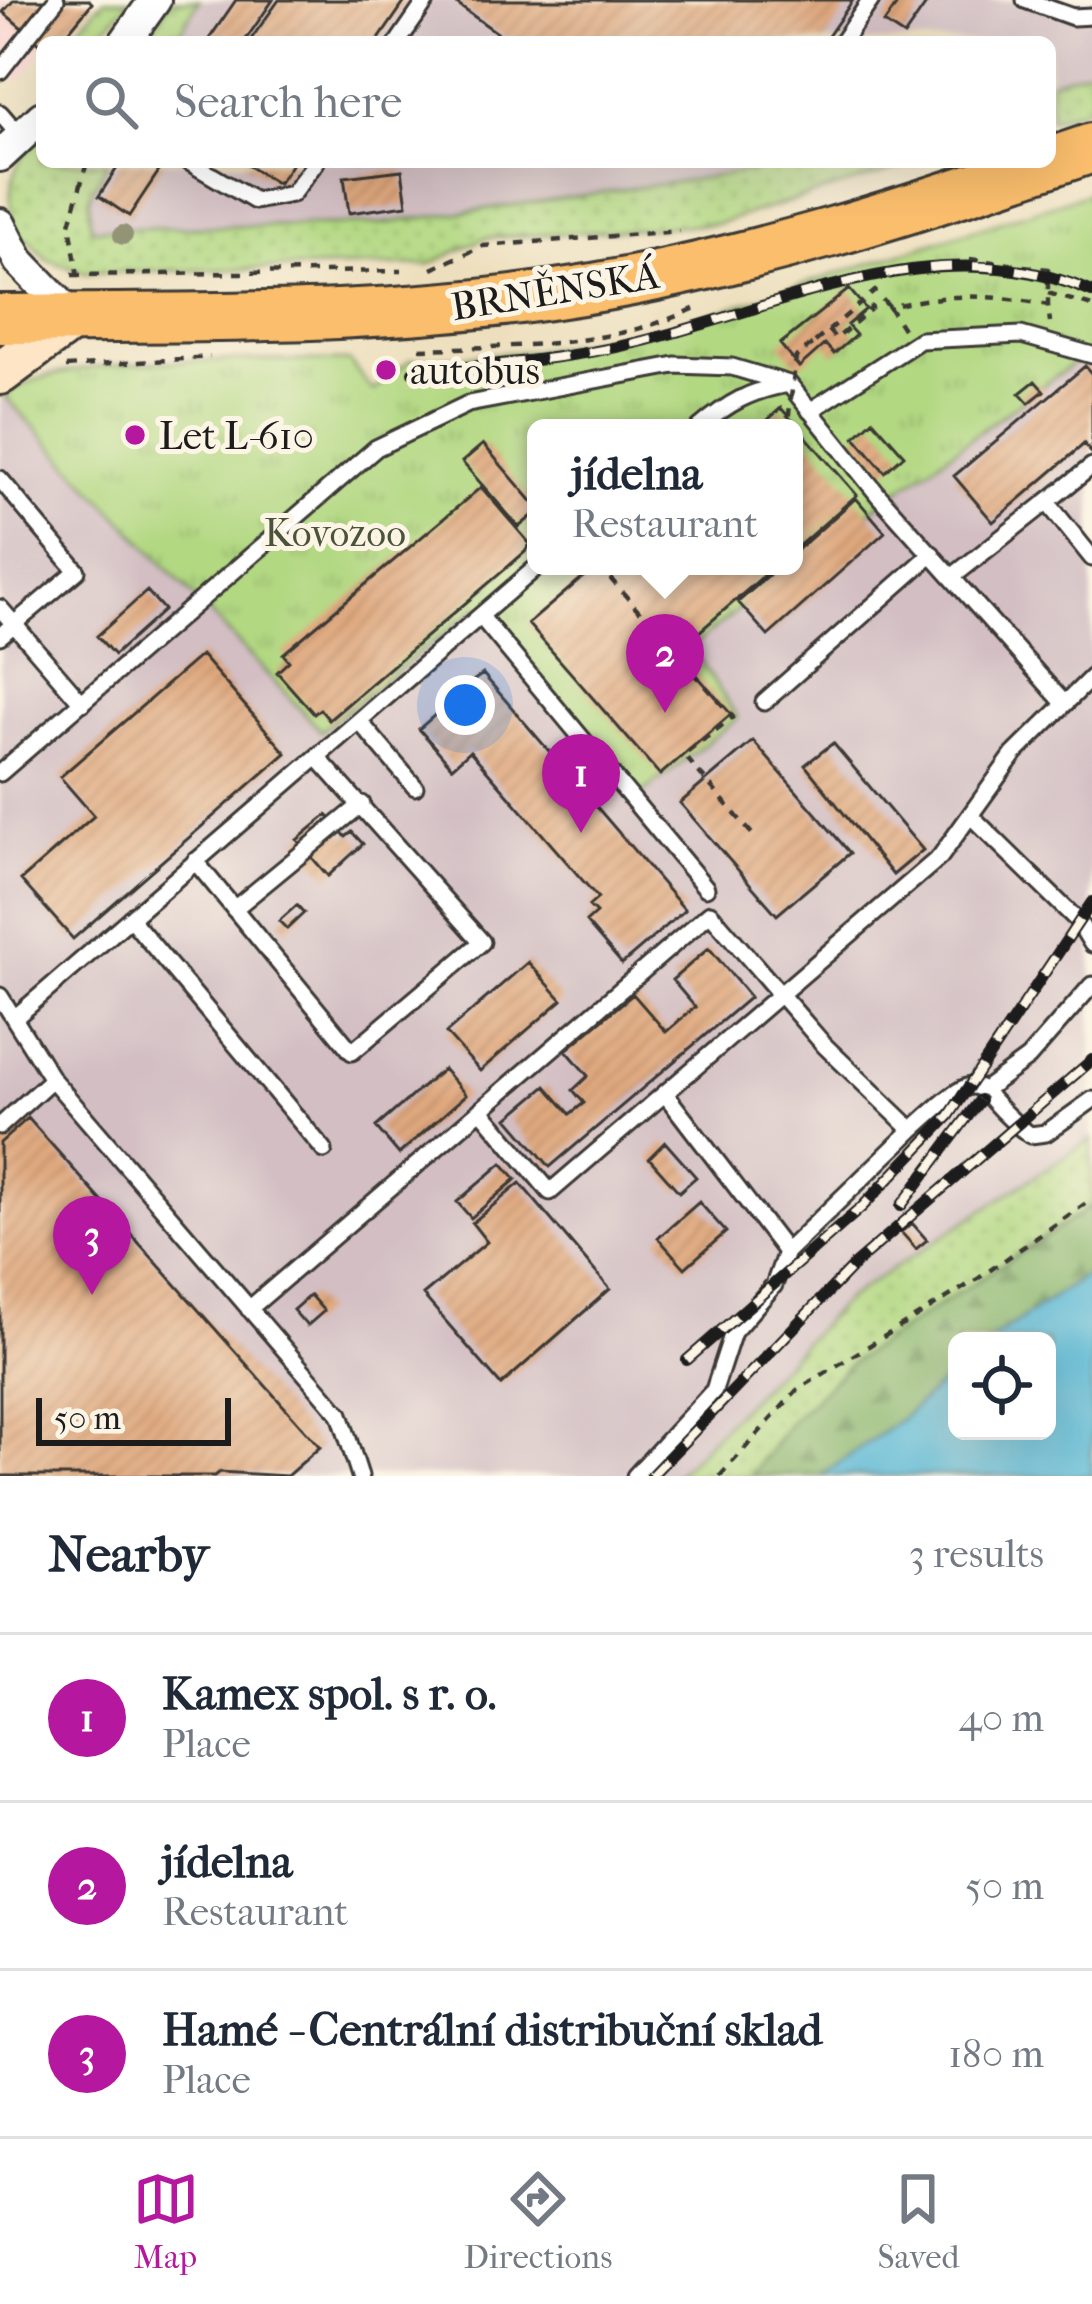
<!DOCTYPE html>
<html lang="en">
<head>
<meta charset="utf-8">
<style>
	body { margin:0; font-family:"IM FELL French Canon",serif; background:#f2f2f3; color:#1f2937 }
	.controls { position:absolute; right:36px; bottom:36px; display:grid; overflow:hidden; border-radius:18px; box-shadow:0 12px 48px #0002 }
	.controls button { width:108px; height:108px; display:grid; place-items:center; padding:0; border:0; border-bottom:3px solid #e0e1e3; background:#fff; color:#1f2937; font:60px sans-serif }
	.scale { position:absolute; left:36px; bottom:30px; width:195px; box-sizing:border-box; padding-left:12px; border:6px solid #1c1c1c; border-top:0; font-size:33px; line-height:42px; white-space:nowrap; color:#1c1c1c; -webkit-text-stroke:9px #fcf5e5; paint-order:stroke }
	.you { position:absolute; left:465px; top:705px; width:42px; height:42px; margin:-30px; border:9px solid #fff; border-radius:50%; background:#1a73e8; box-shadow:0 0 0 18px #1a73e833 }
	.badge { display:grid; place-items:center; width:78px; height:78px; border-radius:50%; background:#b5179e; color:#fff; font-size:39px; font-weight:700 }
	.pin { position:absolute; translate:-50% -99px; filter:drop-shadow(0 3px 6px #0008) }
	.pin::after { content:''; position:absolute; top:63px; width:42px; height:36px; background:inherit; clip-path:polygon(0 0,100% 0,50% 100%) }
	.popup { position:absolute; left:527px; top:419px; width:276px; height:156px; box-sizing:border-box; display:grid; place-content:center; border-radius:18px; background:#fff; filter:drop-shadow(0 3px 9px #0005); font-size:39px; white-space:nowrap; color:#747a83 }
	.popup b { font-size:45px; color:#1f2937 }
	.popup::after { content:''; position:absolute; left:50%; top:100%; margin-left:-24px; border:24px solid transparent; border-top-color:#fff }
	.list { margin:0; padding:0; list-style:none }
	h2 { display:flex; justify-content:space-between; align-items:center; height:156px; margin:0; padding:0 48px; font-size:51px }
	h2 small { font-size:39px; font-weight:400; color:#747a83 }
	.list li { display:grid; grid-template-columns:78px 1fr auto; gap:36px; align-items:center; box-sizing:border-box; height:168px; padding:0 48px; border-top:3px solid #e0e1e3 }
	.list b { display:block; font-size:45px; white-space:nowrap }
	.list p { margin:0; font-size:39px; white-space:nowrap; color:#747a83 }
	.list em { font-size:39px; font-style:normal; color:#747a83 }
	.icon { flex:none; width:66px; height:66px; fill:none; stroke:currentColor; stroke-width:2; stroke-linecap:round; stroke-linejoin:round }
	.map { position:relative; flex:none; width:1092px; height:1476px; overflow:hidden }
	.search { position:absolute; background:#fff; box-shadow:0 12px 48px #0002; left:36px; right:36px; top:36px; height:132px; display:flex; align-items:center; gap:30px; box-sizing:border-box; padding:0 42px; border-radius:18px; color:#747a83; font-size:45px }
	.sheet { height:660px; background:#fff }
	nav { display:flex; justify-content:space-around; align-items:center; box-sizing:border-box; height:168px; border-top:3px solid #e0e1e3; background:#fff; font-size:33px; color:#747a83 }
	nav a { display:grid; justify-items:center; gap:6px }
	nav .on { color:#b5179e }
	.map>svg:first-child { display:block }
</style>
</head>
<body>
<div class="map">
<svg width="1092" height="1476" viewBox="0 0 1092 1476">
	<defs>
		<pattern id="grass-dots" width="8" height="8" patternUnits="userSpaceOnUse" patternTransform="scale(3)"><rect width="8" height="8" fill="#b2d882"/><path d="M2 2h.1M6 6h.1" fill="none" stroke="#98b970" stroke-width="1.8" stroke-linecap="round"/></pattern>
		<pattern id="forest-firs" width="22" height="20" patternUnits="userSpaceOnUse" patternTransform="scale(3)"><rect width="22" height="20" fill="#8db870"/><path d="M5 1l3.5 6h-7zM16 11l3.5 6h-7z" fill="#72955b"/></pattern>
		<pattern id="park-tufts" width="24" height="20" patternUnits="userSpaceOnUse" patternTransform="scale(3)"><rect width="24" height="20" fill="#b2d882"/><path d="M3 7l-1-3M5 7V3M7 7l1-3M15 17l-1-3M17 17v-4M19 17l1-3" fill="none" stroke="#98b970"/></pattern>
		<pattern id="building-hatch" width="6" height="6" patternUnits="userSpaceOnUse" patternTransform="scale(3)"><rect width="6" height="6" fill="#dfa87e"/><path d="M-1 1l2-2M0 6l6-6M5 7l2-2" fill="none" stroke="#bf906c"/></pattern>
	</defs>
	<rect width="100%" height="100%" fill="#fcf5e5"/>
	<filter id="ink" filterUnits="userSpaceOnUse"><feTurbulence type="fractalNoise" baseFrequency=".00833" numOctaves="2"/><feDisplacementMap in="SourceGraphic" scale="24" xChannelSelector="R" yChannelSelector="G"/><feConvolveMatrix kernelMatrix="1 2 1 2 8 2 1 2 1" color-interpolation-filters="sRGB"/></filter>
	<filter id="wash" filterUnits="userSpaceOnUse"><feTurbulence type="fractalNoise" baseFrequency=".004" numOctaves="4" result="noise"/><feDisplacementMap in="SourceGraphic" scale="48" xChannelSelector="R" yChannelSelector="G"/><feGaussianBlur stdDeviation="2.7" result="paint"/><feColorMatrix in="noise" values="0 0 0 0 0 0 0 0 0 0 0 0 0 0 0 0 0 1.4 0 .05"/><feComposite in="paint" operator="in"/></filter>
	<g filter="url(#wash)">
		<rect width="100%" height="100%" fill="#eddfbd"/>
		<path fill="#f7d0cd" d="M0,0H88L42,42V54L19,81L0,65Z"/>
		<path fill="#d2bec3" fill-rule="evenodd" d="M199,0H1092V68L1050,81V42H175Z
			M108,162H784L753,171L379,224L90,229L89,197Z
			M1092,192V1139L845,1300L675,1476H0V400L49,372L229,362L349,361L373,391L410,360L534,351L668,328ZM536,428H794V566H536Z"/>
		<path fill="url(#grass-dots)" stroke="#677a4f" stroke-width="3" d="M103,0H130L93,42H67Z
			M171,0H199L175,42H144Z
			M1092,68V106L1050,119V81Z
			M42,137V162H108L89,197L91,229L379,224L753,171L784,162H921L716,224L485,238L428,265L84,273L46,259L28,239L21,243C4,207 6,162 42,137Z
			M1092,1139V1206L852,1362L791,1421L751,1476H675L845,1300Z"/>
		<path fill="url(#forest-firs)" stroke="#546a46" stroke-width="3" d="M1092,1206V1271L989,1341H957V1370L901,1419L821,1476H751L791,1421L852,1362Z"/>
		<path fill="url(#park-tufts)" stroke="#677a4f" stroke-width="3" d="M1092,192V350L794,566V428H536V566H794L691,647L738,718L638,797L478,606L321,731L5,396C55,351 274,361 349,361L373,391L410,360L534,351L668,328Z"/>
		<path fill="#57b7d5" stroke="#3a6a78" stroke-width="3" d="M1092,1271V1476H821L901,1419L957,1370V1431H1047V1341H989Z"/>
		<g id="blocks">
			<path fill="url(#building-hatch)" d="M14,0H89L92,3L60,42L42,45L3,12Z
				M236,0H273L244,42H207Z
				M279,0H406L377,42H249Z
				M461,0H853L824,42H616L618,32L611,42H510L458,5Z
				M900,0H929L904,36L884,23Z
				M121,162H165L129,216L99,196Z
				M242,162H293L278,184Z
				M402,170L407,205L349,213L344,177Z
				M849,289L866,309L847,325L856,335L834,354L825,344L799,367L780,344Z
				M1085,366L1092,374V454L1084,444L993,522L954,476Z
				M1035,381L1044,391L1029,403L1020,393Z
				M781,408L857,495L794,550V428H759Z
				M873,420L904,455L885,472L855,437Z
				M483,444L536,506V513L519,527L462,462Z
				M481,487L530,544L525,552L329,720L320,709L314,714L277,672L289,661L283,654Z
				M856,498L885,532L768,636L738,602L779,566H794V553Z
				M596,566H775L683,646L699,664L692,670L731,714L660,775L528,624Z
				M147,591L164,610L114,655L97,636Z
				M201,655L286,753L73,939L21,880L94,816L60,777Z
				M483,674L685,910L622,964L586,922L596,913L589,906L598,898L470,751L452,767L419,729L445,706L442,702Z
				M753,741L850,853L777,915L680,803Z
				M833,743L923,850L893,875L805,765Z
				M327,815L346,837L352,832L363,844L328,876L297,840Z
				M297,905L304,913L287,929L279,921Z
				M709,948L750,997L550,1167L508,1118L546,1086L570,1114L584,1103L573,1090L588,1076L566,1050L633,994L666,1032L695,1007L672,980Z
				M528,962L562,1000L480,1071L446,1033Z
				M443,1069L466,1095L399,1154L376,1127Z
				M28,1118L320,1447L287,1476L220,1472L215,1476H0V1143Z
				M665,1142L696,1177L679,1192L649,1158Z
				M502,1163L516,1179L471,1218L457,1202Z
				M520,1183L610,1289L501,1385L423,1295L487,1242L472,1223Z
				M699,1202L726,1232L685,1268L658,1238Z
				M912,1223L927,1240L916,1249L901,1232Z
				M310,1295L324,1311L307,1326L293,1310Z"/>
		</g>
	</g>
	<g filter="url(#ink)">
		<use href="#blocks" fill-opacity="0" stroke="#3b3934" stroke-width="3"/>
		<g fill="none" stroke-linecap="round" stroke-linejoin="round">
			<g stroke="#3b3934" stroke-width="21">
				<path id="service" d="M1025,0L1073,17L1092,16
					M398,42L427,0
					M842,42L871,0
					M0,71L56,0
					M0,113L20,136
					M189,162L255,201L292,194L316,162
					M810,411L920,340L1021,335L1092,355
					M699,428C728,403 751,390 789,384L879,496L1063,702
					M0,479L77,571L0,636
					M1047,502L1092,466
					M952,577L1047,502L1092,558
					M0,608L82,703
					M482,618L706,888
					M764,702L932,554
					M359,721L415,787
					M0,773L376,448L468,404L675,365L732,367L789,384
					M971,816L1078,921L1092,944
					M195,861L352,1052L482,942L317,757
					M234,909L362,804
					M130,918L324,1150
					M0,996L52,1079L340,1414L360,1476
					M17,1016L538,566
					M987,1088L1028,1058L1092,985
					M666,1095L786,1252L912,1130
					M481,1110L550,1192L940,857L1014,754L1092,677
					M0,1126L52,1079
					M249,1309L710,913L825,1046L912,1130C994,1055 966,1089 1030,1135L1046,1133L1092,1100
					M635,1476L714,1390L733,1332L774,1285L786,1252"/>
			</g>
			<g stroke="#3b3934" stroke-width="36">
				<path id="minor" d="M125,42L155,0
					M0,156L42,117
					M0,224L19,261L74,318"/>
			</g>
			<g stroke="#3b3934" stroke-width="48">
				<path id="secondary" d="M0,373L74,318"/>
			</g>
			<g stroke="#3b3934" stroke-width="54">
				<path id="primary" d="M0,319C184,316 373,322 556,294C739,267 917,208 1092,148"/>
			</g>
			<path stroke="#3b3934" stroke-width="4.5" stroke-dasharray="9 9" stroke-linecap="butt" d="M970,259L1048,269V305
				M432,269L483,246L679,231
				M72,275L402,271
				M78,277L70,224L87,162
				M1048,293L1092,306
				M903,329L889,307C945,293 991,294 1048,305L1050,322
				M828,330L836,339L872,308L864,299
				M815,342L875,291L889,307
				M420,349C515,346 615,348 702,305
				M66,367L210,357
				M621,566L609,577L733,717L684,755L753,835
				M720,1476L797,1390L976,1280L1092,1199"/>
			<use href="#service" stroke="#fff" stroke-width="15"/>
			<use href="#minor" stroke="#fff" stroke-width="30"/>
			<use href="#secondary" stroke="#fde5c5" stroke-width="42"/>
			<use href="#primary" stroke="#fabe6d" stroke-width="48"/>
			<g stroke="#1c1c1c" stroke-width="12">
				<path id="rail" d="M413,372C489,365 565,360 639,342C786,306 941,225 1092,292
					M901,1206L980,1100
					M687,1360L862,1207L949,1116L1092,902
					M651,1476L856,1263L1092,1060"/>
			</g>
			<use href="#rail" stroke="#fcf5e5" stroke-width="8" stroke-dasharray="22" stroke-linecap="butt"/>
			<path stroke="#3b3934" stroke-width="4.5" stroke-dasharray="9 9" stroke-linecap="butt" d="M773,428L789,414L796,357L815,342"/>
		</g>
		<circle fill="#939376" cx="123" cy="235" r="10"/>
	</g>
	<g fill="#b5179e" stroke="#fcf5e5" stroke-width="4.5">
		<circle cx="386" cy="370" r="12"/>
		<circle cx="135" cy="435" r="12"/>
	</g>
	<g text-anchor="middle" stroke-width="10" stroke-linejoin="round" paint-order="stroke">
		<g font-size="39" fill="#1c1c1c" stroke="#fcf5e5">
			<text transform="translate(555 290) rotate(-9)" y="14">BRNĚNSKÁ</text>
		</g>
		<g font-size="39" fill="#1c1c1c" stroke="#fcf5e5" text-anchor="start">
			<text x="410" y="384">autobus</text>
			<text x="159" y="449">Let L-610</text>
		</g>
		<g font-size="39" fill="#49543b" stroke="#fcf5e5">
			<text x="335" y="546">Kovozoo</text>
		</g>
	</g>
</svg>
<div class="controls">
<button><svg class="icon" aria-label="locate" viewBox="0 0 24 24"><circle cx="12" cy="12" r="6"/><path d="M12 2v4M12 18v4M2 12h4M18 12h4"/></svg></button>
</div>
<div class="scale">50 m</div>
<div class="you"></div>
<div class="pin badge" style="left:581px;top:833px">1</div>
<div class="pin badge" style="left:665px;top:713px">2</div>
<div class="popup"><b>jídelna</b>Restaurant</div>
<div class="pin badge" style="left:92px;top:1295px">3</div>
<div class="search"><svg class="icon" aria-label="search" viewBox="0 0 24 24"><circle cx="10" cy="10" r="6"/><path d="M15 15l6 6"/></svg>Search here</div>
</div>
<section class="sheet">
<h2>Nearby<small>3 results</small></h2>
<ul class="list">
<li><span class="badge">1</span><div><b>Kamex spol. s r. o.</b><p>Place</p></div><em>40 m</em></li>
<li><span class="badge">2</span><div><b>jídelna</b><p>Restaurant</p></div><em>50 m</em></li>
<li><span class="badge">3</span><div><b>Hamé - Centrální distribuční sklad</b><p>Place</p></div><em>180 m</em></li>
</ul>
</section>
<nav>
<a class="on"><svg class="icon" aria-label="map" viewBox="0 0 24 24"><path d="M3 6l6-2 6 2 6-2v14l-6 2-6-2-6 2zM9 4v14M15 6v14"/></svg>Map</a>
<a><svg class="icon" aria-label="directions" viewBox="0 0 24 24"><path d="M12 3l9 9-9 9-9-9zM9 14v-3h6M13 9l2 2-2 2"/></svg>Directions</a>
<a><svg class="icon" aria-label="saved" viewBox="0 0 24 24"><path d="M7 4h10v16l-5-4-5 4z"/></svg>Saved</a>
</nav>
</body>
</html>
